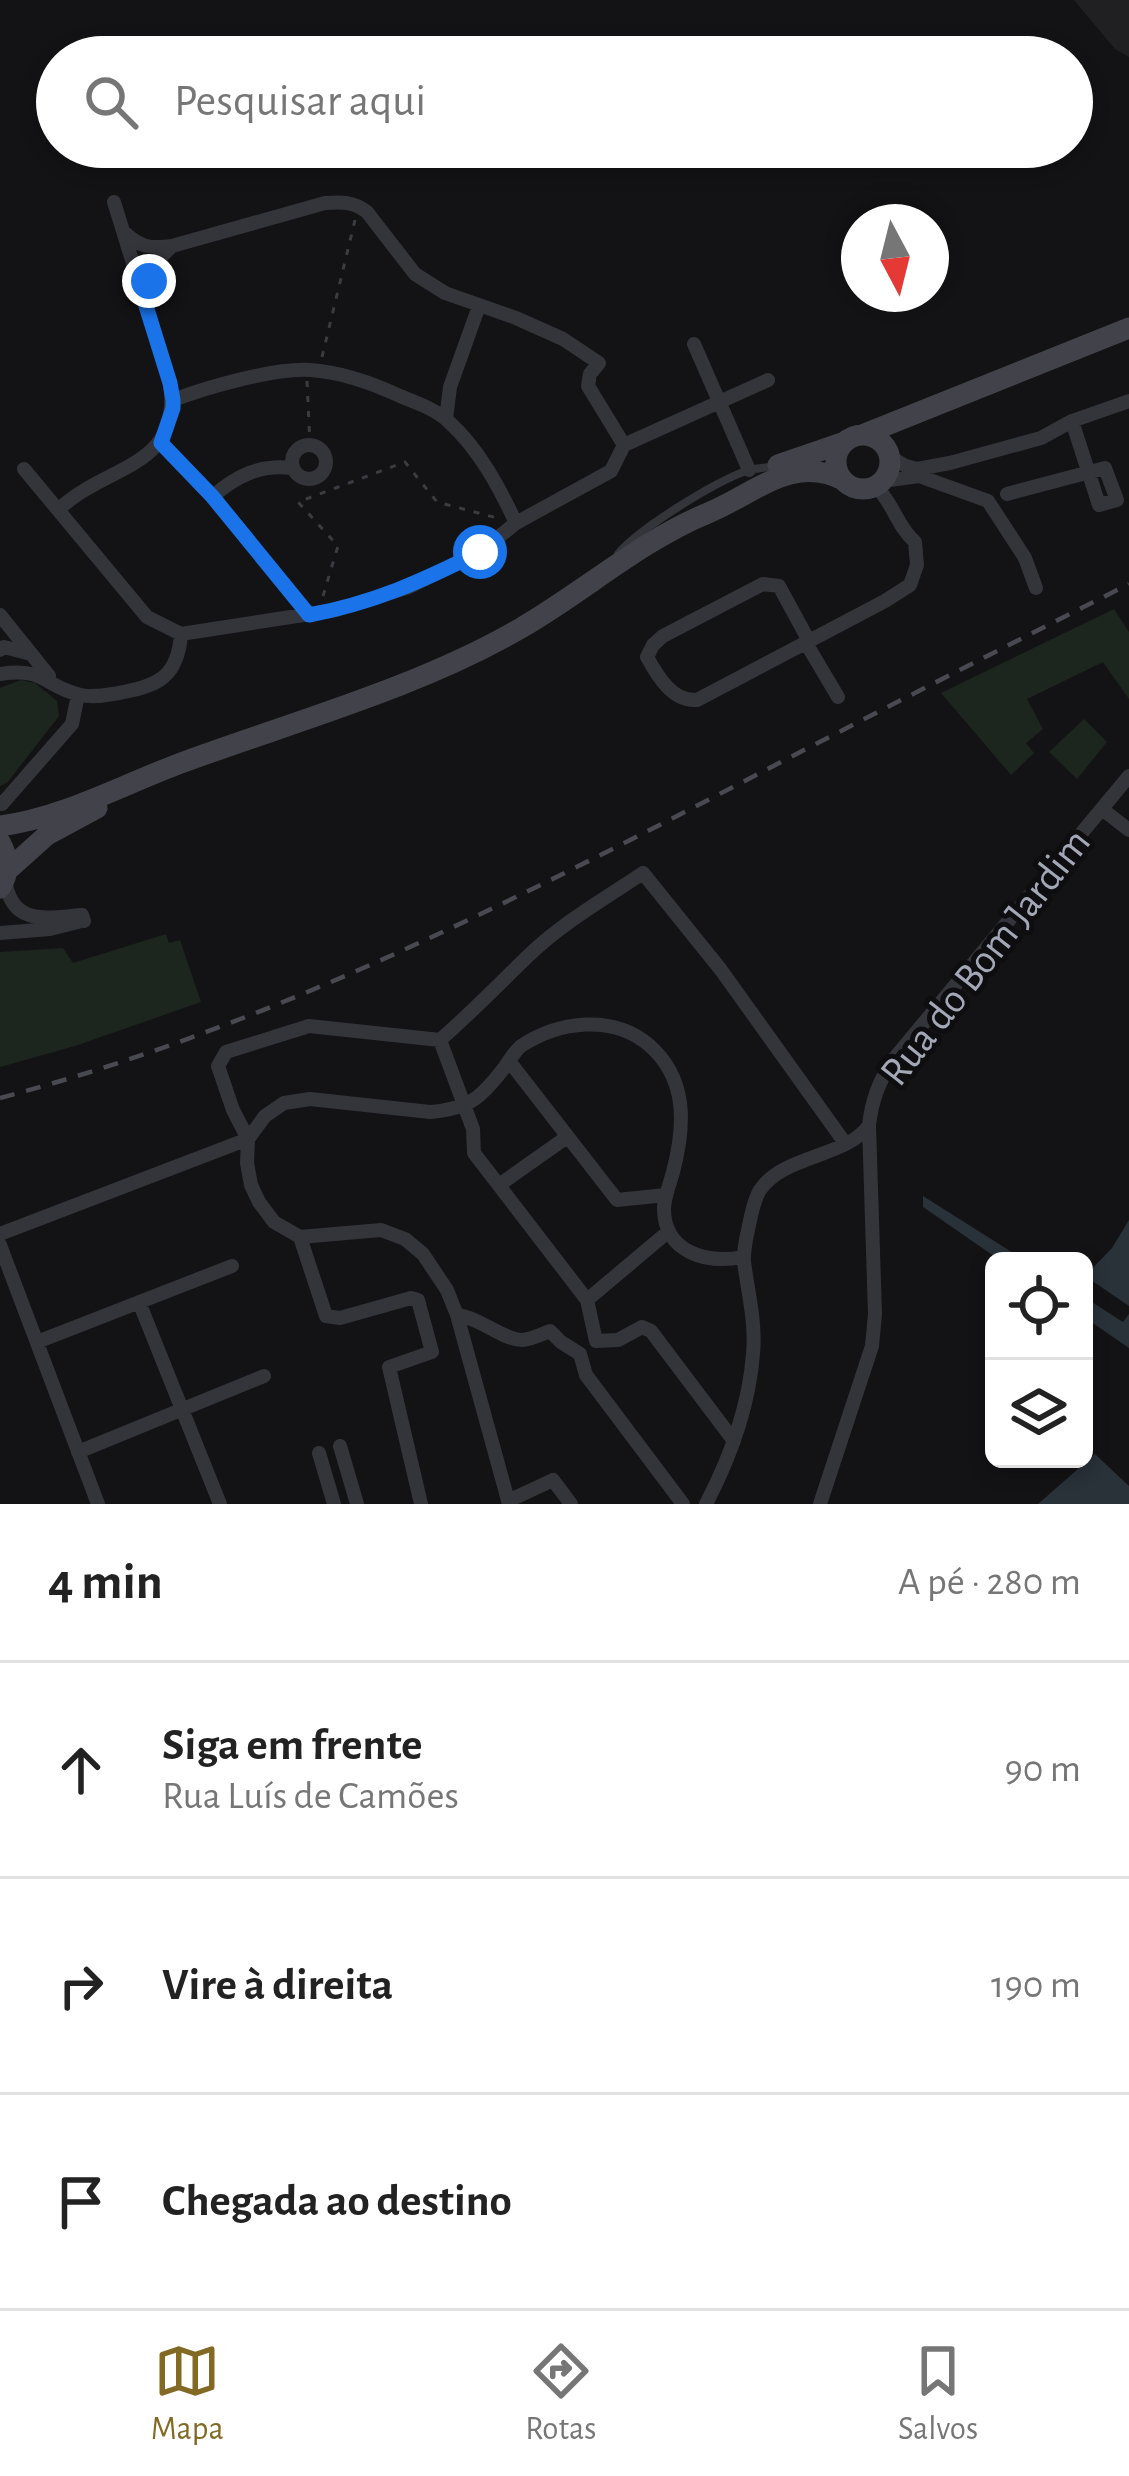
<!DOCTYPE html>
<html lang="pt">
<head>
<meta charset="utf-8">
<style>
	body { margin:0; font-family:"Alegreya Sans",sans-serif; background:#f2f2f2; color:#222 }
	.controls { position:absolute; right:36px; bottom:36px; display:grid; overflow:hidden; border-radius:18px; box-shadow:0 6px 18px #0003 }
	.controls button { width:108px; height:108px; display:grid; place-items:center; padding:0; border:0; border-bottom:3px solid #e0e0e0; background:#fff; color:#222; font:60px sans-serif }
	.compass { position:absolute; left:841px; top:204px; width:108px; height:108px; border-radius:50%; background:#fff; box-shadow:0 6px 18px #0003; rotate:173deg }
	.stop { position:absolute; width:36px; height:36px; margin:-27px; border:9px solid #1a73e8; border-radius:50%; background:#fff }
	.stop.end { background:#1a73e8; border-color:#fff; box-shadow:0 3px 12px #0008 }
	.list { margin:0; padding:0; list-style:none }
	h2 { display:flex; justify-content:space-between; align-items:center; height:156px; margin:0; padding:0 48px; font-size:51px }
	h2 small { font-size:39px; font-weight:400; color:#767676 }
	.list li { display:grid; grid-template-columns:78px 1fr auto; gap:36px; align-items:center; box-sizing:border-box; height:216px; padding:0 48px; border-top:3px solid #e0e0e0 }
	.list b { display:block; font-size:45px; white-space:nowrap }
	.list p { margin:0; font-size:39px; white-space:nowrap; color:#767676 }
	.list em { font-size:39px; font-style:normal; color:#767676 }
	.icon { flex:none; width:66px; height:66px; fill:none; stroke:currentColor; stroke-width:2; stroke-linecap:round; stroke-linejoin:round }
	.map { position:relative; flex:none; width:1129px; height:1504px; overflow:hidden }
	.search { position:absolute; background:#fff; box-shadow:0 6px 18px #0003; left:36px; right:36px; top:36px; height:132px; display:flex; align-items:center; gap:30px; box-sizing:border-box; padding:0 42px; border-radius:66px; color:#767676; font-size:45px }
	.sheet { height:804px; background:#fff }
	nav { display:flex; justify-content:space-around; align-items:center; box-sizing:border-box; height:168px; border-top:3px solid #e0e0e0; background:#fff; font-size:33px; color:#767676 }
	nav a { display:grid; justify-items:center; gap:6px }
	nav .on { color:#836a24 }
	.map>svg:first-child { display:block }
</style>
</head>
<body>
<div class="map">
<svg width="1129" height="1504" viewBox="0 0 1129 1504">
	<rect width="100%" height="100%" fill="#131315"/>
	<path fill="#201f22" d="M1074,0H1129V57L1115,49Z"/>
	<path fill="#1d251f" d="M1114,609L1129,632V699L1103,662L1027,699L1043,729L1026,743L1034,753L1011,775L941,693Z
		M21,680L35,683L57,701L59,716L7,783L0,786V688Z
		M1084,719L1107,742L1077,779L1049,752Z
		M166,934L169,943L180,940L201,1002L75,1046L0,1067V952L63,948L73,963Z"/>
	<path fill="#293139" d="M923,1196L1026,1261H1001L923,1207Z
		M1129,1220V1306L1085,1276L1112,1248Z
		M1084,1297L1123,1322L1129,1314V1348L1084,1317Z
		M1095,1454L1129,1486V1504H1038Z"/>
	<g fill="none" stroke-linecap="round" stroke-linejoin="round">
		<path stroke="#3a3c41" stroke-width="3" stroke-dasharray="6 9" stroke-linecap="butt" d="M322,357L355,220
			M307,381L310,445
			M323,596L338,546L298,502L405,462L437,502L497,518"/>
		<path stroke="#34353a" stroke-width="8" d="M618,554C638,529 715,482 746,471C755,468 765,468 775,466"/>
		<path stroke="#34353a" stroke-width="14" d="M123,231C139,247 150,249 172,246
			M146,306L151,267L172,246L325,203C341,202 353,201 367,212L415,274L445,293L516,318L563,339L599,363L590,374L588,386L624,445
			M694,344L749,470
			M173,400C208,387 273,368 310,370C341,372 372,383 400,396C416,403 436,409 449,422C479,449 499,487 516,523
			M446,419L450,387L479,306
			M161,443L212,497L309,615
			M292 462a17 17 0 1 1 34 0a17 17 0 1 1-34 0Z
			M890,457L906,466L917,469L950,463L1041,438L1072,421L1129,401
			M24,469L147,617L181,634L336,610L409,587L480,552L516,523L611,471L624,445L768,380
			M882,481L919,476L988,501L1025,558L1036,588
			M1007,494L1105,468L1117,500L1099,505L1072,421
			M212,497C236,476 260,464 292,468
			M58,510C107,463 182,470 170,383L114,202
			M0,615L49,676
			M809,641L779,586L763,584L663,636L653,645L647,657C658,677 673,702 697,700L885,601L910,585L917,565L915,542C898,527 894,506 879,490L864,489
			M806,643L838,697
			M0,650L4,647L31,654
			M0,674C46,667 44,687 81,695C94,698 106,695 119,693C158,686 178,677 181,634
			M0,802L2,804L72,724L78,695
			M1102,809L1129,830
			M5,879C11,926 45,918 82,915L84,921
			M0,933L50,929L78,922
			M440,1040L473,1129L474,1153L587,1300L596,1341
			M509,1061L617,1200L666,1195
			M499,1185L567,1137
			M0,1234L248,1139L233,1110L218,1066L226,1052L309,1026L440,1040C471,1013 499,984 528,956C562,923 604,899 643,873L721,970L845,1143
			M300,1237L326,1316L340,1318L411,1298L418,1300L432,1352L389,1367L421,1504
			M0,1245L98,1504
			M587,1300L669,1231
			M139,1302L220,1504
			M457,1315C481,1318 503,1340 522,1340C530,1340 542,1334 550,1331L561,1342L580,1354
			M596,1341L618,1340L642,1327L651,1331L734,1441
			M37,1342L232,1266
			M580,1354L586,1375L683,1504
			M340,1446L357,1504
			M78,1452L264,1376
			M319,1453L334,1504
			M508,1501L553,1480L571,1504
			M509,1504L457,1315L447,1290L423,1254L405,1239L381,1230L300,1237L274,1222L259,1202L251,1185L247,1163L248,1139L265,1116L284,1103L310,1099L430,1112C469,1109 481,1098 504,1068C510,1060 514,1052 521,1046C559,1021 613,1014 649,1045C688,1079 685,1126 673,1172C670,1183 665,1196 664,1207C663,1253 707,1264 743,1257
			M706,1504C730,1458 749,1406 753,1354C756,1322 748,1293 744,1262C743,1247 748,1231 751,1216C753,1207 755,1198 760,1190C783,1155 848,1157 869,1125
			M820,1504L872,1346L875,1314L869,1125C872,1100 879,1081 893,1060L1129,776"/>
		<path stroke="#42434a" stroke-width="21" d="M862,435L1129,328
			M836 462a27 27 0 1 1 54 0a27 27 0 1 1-54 0Z
			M778,465L845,442
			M0,826C63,818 122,785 181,763C292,722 420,687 521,628C585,591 640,541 708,513C754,494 793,454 843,480
			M0,842C9,859 10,872 0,888
			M8,870L47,835L97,808"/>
		<path stroke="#494a51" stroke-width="4.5" stroke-dasharray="15 12" stroke-linecap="butt" d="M0,1098C258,1030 498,909 733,787C865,718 997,651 1129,584"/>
	</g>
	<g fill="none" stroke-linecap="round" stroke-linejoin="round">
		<path stroke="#1a73e8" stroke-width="15" d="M149,281L146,306L170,383L173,400V408L161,443L212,496L309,615C374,603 422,581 480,552"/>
	</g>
	<g text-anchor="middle" stroke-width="10" stroke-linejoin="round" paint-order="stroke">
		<g font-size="42" fill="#a4a8b6" stroke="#0e0e10">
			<text transform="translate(984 956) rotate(-52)" y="15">Rua do Bom Jardim</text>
		</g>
	</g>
</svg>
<div class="controls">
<button><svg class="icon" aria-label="locate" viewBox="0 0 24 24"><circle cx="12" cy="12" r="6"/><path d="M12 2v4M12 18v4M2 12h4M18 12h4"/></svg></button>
<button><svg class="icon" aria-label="layers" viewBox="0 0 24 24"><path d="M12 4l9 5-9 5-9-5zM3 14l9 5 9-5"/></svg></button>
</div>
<svg class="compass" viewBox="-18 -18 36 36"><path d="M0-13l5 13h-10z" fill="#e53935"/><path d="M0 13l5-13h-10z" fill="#767676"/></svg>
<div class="stop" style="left:480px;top:552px"></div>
<div class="stop end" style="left:149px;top:281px"></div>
<div class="search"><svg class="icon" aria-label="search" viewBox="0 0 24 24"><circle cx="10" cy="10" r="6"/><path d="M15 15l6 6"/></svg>Pesquisar aqui</div>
</div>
<section class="sheet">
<h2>4 min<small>A pé · 280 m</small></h2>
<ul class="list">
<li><svg class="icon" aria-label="ahead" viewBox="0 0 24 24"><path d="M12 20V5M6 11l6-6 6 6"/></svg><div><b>Siga em frente</b><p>Rua Luís de Camões</p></div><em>90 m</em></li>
<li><svg class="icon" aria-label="right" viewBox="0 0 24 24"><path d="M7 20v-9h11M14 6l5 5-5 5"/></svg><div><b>Vire à direita</b></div><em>190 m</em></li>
<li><svg class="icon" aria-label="arrive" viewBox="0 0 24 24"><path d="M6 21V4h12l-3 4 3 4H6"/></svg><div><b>Chegada ao destino</b></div></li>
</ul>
</section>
<nav>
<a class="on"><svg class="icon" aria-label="map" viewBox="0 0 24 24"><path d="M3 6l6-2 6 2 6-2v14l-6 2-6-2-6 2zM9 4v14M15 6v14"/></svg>Mapa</a>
<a><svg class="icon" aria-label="directions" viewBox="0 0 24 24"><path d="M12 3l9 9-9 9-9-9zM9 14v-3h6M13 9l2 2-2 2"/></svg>Rotas</a>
<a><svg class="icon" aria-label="saved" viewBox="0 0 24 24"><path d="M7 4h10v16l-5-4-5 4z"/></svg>Salvos</a>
</nav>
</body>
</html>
